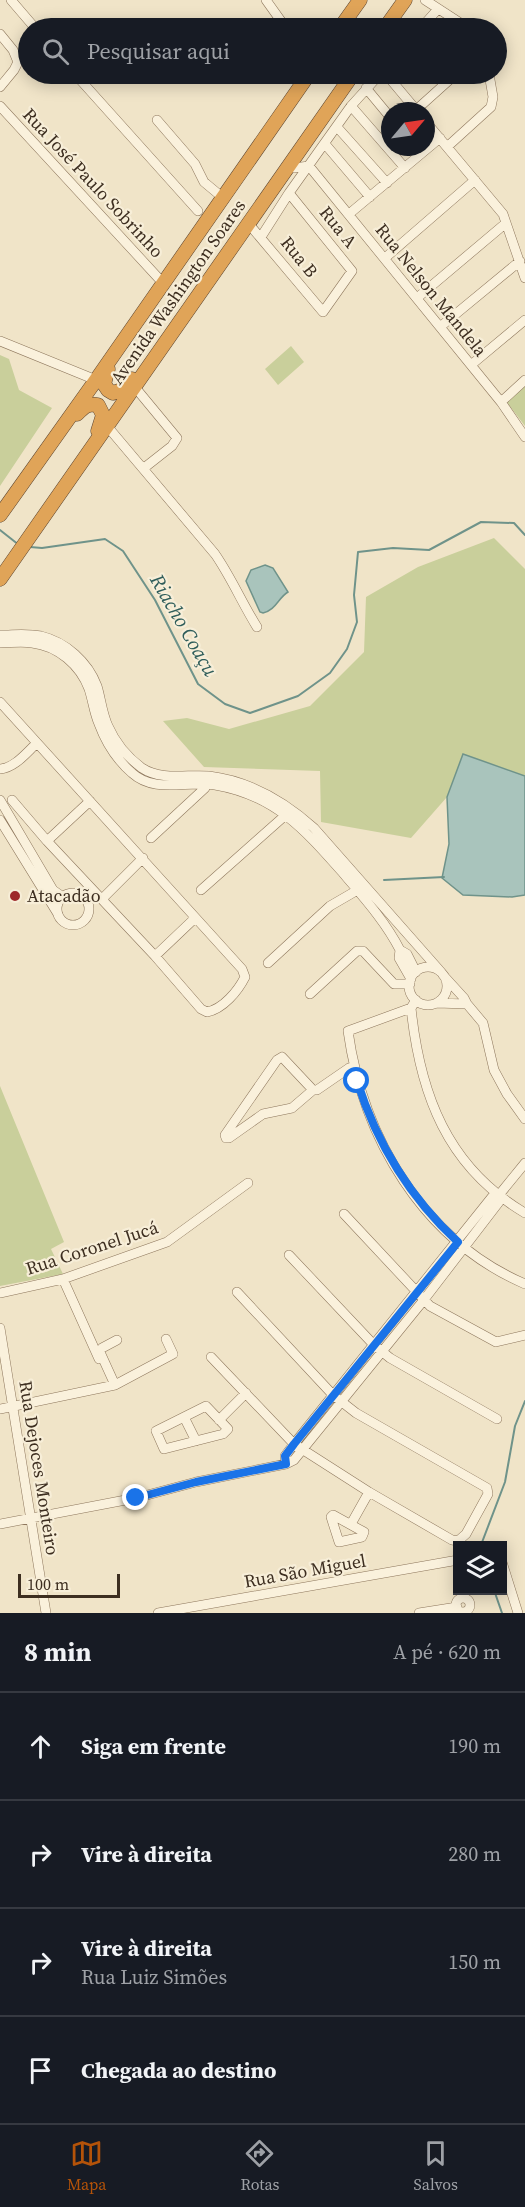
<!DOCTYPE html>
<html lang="pt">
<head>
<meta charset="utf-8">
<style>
	body { margin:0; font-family:"Source Serif 4",serif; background:#20242c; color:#f1f3f6 }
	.controls { position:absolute; right:18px; bottom:18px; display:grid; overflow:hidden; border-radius:0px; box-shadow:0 3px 15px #0003 }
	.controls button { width:54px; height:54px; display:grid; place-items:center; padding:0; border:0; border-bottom:2px solid #363941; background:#171b24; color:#f1f3f6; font:30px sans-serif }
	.compass { position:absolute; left:381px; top:102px; width:54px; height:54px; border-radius:50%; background:#171b24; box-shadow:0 3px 15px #0003; rotate:61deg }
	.scale { position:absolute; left:18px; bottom:15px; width:102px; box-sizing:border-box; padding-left:6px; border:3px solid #3d2e20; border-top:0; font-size:16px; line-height:21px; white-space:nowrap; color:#3d2e20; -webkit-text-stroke:4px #f7eed8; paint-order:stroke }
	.stop { position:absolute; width:18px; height:18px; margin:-14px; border:4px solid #1a73e8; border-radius:50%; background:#fff }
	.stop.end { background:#1a73e8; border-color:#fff; box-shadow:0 2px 6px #0008 }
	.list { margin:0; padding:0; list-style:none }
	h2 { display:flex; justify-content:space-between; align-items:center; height:78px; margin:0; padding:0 24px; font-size:26px }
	h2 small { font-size:20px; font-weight:400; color:#9ea1a6 }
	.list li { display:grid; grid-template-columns:39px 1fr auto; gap:18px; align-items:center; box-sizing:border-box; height:108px; padding:0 24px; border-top:2px solid #363941 }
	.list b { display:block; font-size:22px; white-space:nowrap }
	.list p { margin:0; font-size:20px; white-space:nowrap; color:#9ea1a6 }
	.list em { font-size:20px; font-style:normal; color:#9ea1a6 }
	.icon { flex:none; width:33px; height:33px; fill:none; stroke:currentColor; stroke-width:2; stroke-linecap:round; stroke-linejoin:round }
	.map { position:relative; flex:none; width:525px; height:1613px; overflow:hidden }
	.search { position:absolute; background:#171b24; box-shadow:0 3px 15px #0003; left:18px; right:18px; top:18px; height:66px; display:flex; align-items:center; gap:15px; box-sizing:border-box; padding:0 21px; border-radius:33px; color:#9ea1a6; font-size:22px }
	.sheet { height:510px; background:#171b24 }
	nav { display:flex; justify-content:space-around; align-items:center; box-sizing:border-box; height:84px; border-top:2px solid #363941; background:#171b24; font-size:16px; color:#9ea1a6 }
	nav a { display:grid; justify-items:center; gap:3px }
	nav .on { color:#b45309 }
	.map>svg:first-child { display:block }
</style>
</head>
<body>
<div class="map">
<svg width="525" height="1613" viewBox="0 0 525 1613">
	<rect width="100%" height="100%" fill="#f0e4c8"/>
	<path fill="#c9cf9b" d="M291,346L304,362L278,385L265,369Z
		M0,355L9,359L19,390L52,408L0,486Z
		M525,384V426L506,401Z
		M494,538L525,569V776L463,754L447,797L411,838L321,822L320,771L204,767L163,721L187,718L229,729L310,706L364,652L366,597L418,567Z
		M0,1086L64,1242L51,1249L63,1274L0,1286Z"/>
	<path fill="#a9c4bc" stroke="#6f938a" stroke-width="1.5" d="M265,565L273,568L288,592C278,598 276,610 263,613L260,612L246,581L251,570Z
		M463,754L525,776V895L512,897L463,895L442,878L449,844L447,797Z"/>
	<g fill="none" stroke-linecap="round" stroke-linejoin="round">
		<path stroke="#6f938a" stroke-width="2" d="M0,530L19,545
			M30,547L42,548L105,539L123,551L155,600L198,684L225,704L250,713L298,696L330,673L347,649L357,622L354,595L358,552L393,548L429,550L481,522L514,523L525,535
			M384,880L444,877
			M481,1545L505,1482L515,1426L525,1401
			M494,1590L502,1613"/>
		<g stroke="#8d765c" stroke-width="10">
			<path id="minor" d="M11,0L35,28
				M266,0L286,28
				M425,0L468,28
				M421,28L438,9
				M0,34L13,50L18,62L14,70L0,87
				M75,74L198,211
				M386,74L417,111
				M366,88L390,117
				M0,106L162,282
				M351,106L405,168
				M416,110L456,74
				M157,120L195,164L204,182L222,197
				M426,122L503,214L525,278
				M337,127L387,183
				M325,144L370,197
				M447,147L491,107L493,97L489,74
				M289,164L294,168L309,166L501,402L525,437
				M349,214L440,138
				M248,223L323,312L352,271L289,193
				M261,237L289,193L351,106L380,74
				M385,258L475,180
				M417,298L506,223
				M440,327L520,261
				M0,341L96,380
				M471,365L525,320
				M134,386L177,438L172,446L144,468
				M501,402L525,380
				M107,426L215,554C231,577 242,603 257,627
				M0,635C14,635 27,633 41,636C66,642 88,662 97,686C101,699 102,713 108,726C115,742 127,757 142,768C161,781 188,774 209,776C250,781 284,801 314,828L441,972
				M0,643C11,643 21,641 32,643C58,646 80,665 89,689C93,701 94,713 99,724C106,743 117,760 132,773C155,794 187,780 215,785C275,795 305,830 343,873C364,898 385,921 400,950L399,958L411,979
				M0,702L242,969L245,977C238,991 223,1009 207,1012L201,1009L155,956L47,841L90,801
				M0,769C15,768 27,752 37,743
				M0,800L53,890L63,897
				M12,800L47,841
				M0,820L58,914
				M151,838L205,788L207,780
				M201,890L289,812
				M57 909a16 16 0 1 1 32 0a16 16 0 1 1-32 0Z
				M102,899L143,858
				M400,950L407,954L416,972
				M155,956L195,918
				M268,963L330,906L361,888
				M409 986a19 19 0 1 1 38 0a19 19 0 1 1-38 0Z
				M443,975L464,998L467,1004L483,1023L494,1070L507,1094L525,1119
				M310,994L357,951H363L394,984H410
				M416,1000L411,1008C420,1094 447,1167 525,1213
				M437,1003L467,1004
				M411,1008L348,1031C363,1138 423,1240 525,1284
				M313,1090L282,1057L277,1060L225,1135L226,1138H229L263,1114L292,1108L313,1090H317L349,1068L354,1067
				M344,1214L430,1306L496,1342L525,1335
				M289,1255L374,1345L390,1358L497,1419
				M63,1279L99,1359
				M0,1293L63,1279L167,1242L248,1183
				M0,1328L46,1613
				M117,1340L102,1348L100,1352L115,1385L173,1354L166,1339
				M211,1357L294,1444L369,1492L452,1540L458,1541L466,1534L488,1494L487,1488L356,1413L333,1395L237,1292
				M206,1406L228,1429L223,1434L164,1449L156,1431Z
				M0,1409L115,1385
				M184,1417L196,1441
				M219,1420L246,1393
				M286,1464L285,1456L294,1444L492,1197L499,1195L525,1163
				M333,1515L364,1532L362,1537L339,1542L331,1517Z
				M0,1524L136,1498L196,1482L286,1464L294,1460L423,1301L499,1202V1195
				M351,1524L369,1492
				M502,1562L518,1613
				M456 1605a7 7 0 1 1 14 0a7 7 0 1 1-14 0Z
				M158,1613L458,1560
				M419,1613L457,1607"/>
		</g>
		<g stroke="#5b4430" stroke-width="15">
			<path id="highway" d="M340,28L360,0
				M385,28L405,0
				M108,369L104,384L108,390L113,393L121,390L132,379
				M77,414C84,407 88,403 98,405L103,415L98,431
				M0,515L96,380L309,74
				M0,579L353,74"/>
		</g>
		<use href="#minor" stroke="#faf1dc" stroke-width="9"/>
		<use href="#highway" stroke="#e0a458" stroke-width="14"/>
	</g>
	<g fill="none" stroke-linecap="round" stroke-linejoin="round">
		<path stroke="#1a73e8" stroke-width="8" d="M136,1498L196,1482L286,1464L285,1456L294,1444L458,1242C409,1197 377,1144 357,1081"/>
	</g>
	<circle fill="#9e2a2b" stroke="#f7eed8" stroke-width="2" cx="15" cy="896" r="6"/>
	<g text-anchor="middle" stroke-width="4.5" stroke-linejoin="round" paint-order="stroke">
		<g font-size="18" fill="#3d2e20" stroke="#f7eed8">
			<text transform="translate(93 183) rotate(47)" y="6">Rua José Paulo Sobrinho</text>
			<text transform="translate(338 227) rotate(51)" y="6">Rua A</text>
			<text transform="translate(299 257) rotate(51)" y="6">Rua B</text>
			<text transform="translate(431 290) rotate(51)" y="6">Rua Nelson Mandela</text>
			<text transform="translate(178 292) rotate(-55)" y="6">Avenida Washington Soares</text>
			<text transform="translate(92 1248) rotate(-18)" y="6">Rua Coronel Jucá</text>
			<text transform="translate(39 1468) rotate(81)" y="6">Rua Dejoces Monteiro</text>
			<text transform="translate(305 1571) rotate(-10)" y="6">Rua São Miguel</text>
		</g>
		<g font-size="18" fill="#3d2e20" stroke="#f7eed8" text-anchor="start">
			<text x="27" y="902">Atacadão</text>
		</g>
		<g font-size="20" font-style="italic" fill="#2f5d5a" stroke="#f7eed8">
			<text transform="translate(184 625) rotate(60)" y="7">Riacho Coaçu</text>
		</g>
	</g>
</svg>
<div class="controls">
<button><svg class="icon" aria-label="layers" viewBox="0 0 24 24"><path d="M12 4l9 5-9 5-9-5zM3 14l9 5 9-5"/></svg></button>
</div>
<svg class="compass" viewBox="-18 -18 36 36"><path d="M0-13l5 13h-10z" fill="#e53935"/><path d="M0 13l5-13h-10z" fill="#9ea1a6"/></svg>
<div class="scale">100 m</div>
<div class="stop" style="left:357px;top:1081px"></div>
<div class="stop end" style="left:136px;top:1498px"></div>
<div class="search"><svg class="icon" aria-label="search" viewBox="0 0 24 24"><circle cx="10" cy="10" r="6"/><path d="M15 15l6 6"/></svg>Pesquisar aqui</div>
</div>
<section class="sheet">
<h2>8 min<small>A pé · 620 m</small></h2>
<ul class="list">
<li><svg class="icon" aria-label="ahead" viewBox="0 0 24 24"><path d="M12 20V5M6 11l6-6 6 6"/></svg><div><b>Siga em frente</b></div><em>190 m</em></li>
<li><svg class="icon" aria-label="right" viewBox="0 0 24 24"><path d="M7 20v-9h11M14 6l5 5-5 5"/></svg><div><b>Vire à direita</b></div><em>280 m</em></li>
<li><svg class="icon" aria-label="right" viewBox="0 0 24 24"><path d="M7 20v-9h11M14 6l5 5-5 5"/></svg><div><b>Vire à direita</b><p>Rua Luiz Simões</p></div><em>150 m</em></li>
<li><svg class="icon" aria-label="arrive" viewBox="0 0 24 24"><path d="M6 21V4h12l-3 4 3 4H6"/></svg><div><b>Chegada ao destino</b></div></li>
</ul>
</section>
<nav>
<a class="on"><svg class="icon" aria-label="map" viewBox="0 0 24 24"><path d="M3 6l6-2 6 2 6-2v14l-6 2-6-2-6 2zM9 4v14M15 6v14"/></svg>Mapa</a>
<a><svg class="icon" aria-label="directions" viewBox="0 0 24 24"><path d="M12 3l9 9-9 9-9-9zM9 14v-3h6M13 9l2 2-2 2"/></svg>Rotas</a>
<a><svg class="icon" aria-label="saved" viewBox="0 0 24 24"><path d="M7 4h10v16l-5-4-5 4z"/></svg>Salvos</a>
</nav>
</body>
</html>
